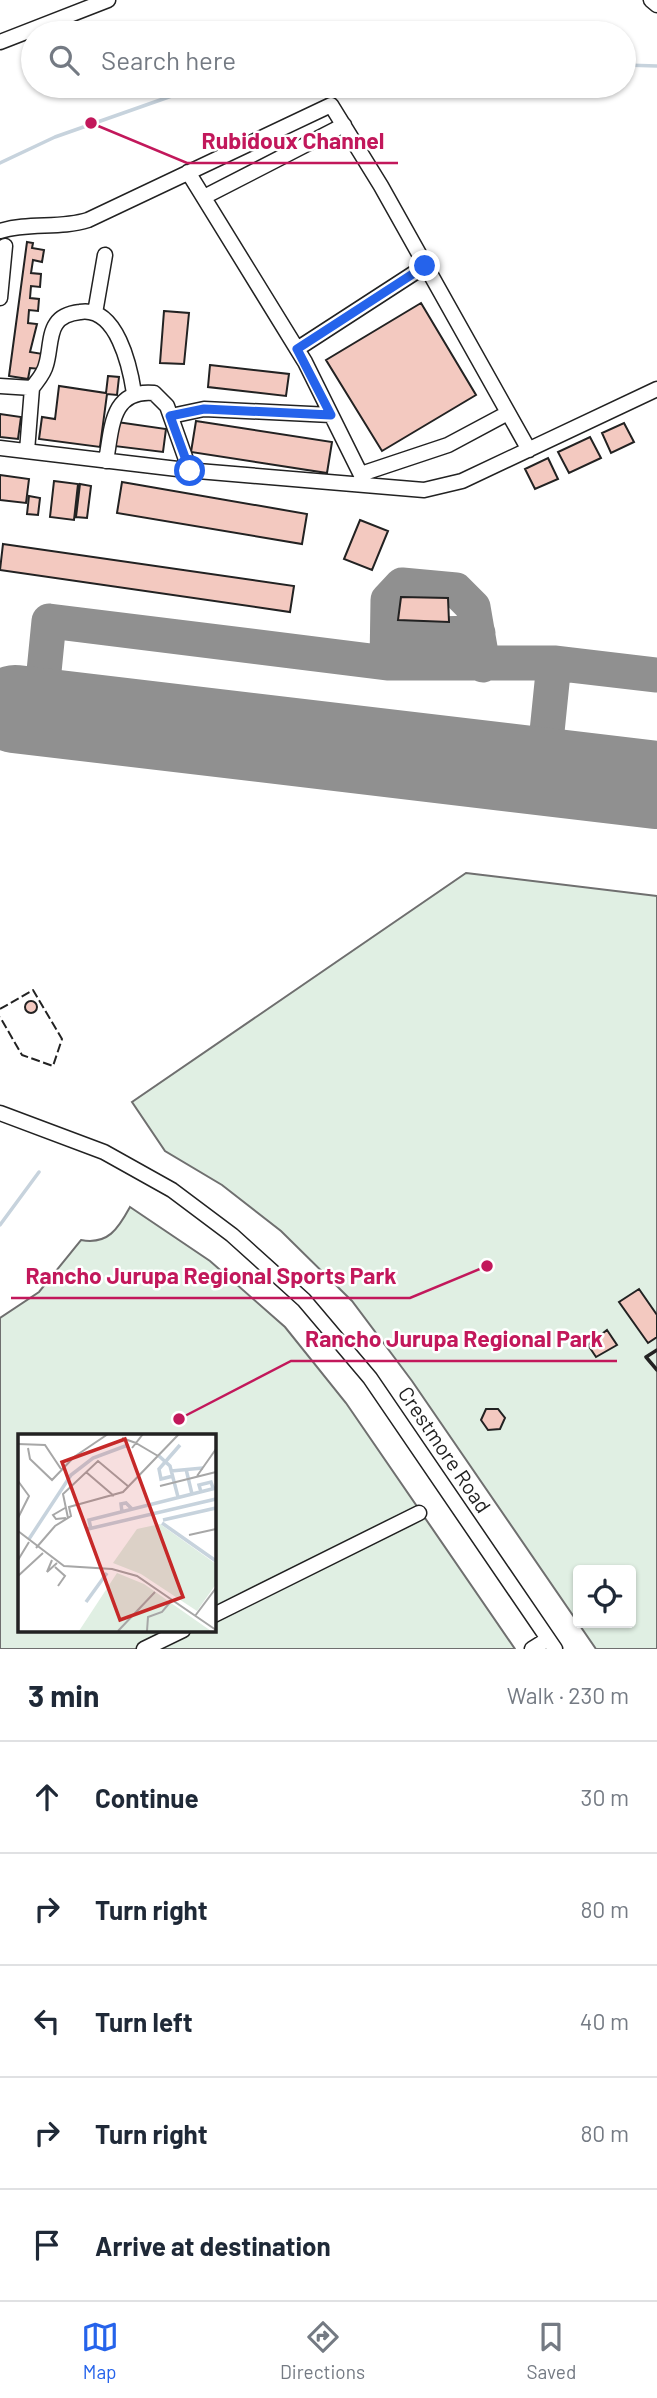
<!DOCTYPE html>
<html lang="en">
<head>
<meta charset="utf-8">
<style>
	body { margin:0; font-family:Barlow,sans-serif; background:#f2f2f3; color:#1f2937 }
	.controls { position:absolute; right:21px; bottom:21px; display:grid; overflow:hidden; border-radius:7px; box-shadow:0 2px 5px #0004 }
	.controls button { width:63px; height:63px; display:grid; place-items:center; padding:0; border:0; border-bottom:2px solid #e0e1e3; background:#fff; color:#1f2937; font:35px sans-serif }
	.stop { position:absolute; width:21px; height:21px; margin:-16px; border:5px solid #2563eb; border-radius:50%; background:#fff }
	.stop.end { background:#2563eb; border-color:#fff; box-shadow:0 2px 7px #0008 }
	.list { margin:0; padding:0; list-style:none }
	h2 { display:flex; justify-content:space-between; align-items:center; height:91px; margin:0; padding:0 28px; font-size:30px }
	h2 small { font-size:23px; font-weight:400; color:#747a83 }
	.list li { display:grid; grid-template-columns:46px 1fr auto; gap:21px; align-items:center; box-sizing:border-box; height:112px; padding:0 28px; border-top:2px solid #e0e1e3 }
	.list b { display:block; font-size:26px; white-space:nowrap }
	.list em { font-size:23px; font-style:normal; color:#747a83 }
	.icon { flex:none; width:38px; height:38px; fill:none; stroke:currentColor; stroke-width:2; stroke-linecap:round; stroke-linejoin:round }
	.map { position:relative; flex:none; width:657px; height:1649px; overflow:hidden }
	.search { position:absolute; background:#fff; box-shadow:0 2px 5px #0004; left:21px; right:21px; top:21px; height:77px; display:flex; align-items:center; gap:18px; box-sizing:border-box; padding:0 24px; border-radius:38px; color:#747a83; font-size:26px }
	.sheet { height:651px; background:#fff }
	nav { display:flex; justify-content:space-around; align-items:center; box-sizing:border-box; height:98px; border-top:2px solid #e0e1e3; background:#fff; font-size:19px; color:#747a83 }
	nav a { display:grid; justify-items:center; gap:4px }
	nav .on { color:#2563eb }
	.map>svg:first-child { display:block }
</style>
</head>
<body>
<div class="map">
<svg width="657" height="1649" viewBox="0 0 657 1649">
	<rect width="100%" height="100%" fill="#fff"/>
	<path fill="#e0efe3" stroke="#6f6f6f" stroke-width="2" fill-rule="evenodd" d="M466,873L657,896V1649H596L412,1381L352,1301L281,1231L222,1185L165,1151L132,1102ZM578,1570H631V1623H578Z
		M130,1207L210,1261L285,1327L346,1403L515,1649H0V1318L39,1292L81,1240C108,1245 118,1229 130,1207ZM19,1436H214V1630H19Z"/>
	<g fill="none" stroke-linecap="round" stroke-linejoin="round">
		<path stroke="#c7d3dd" stroke-width="3.5" d="M624,65L657,66
			M0,163L55,137L200,86
			M0,1225L39,1172"/>
		<path stroke="#909090" stroke-width="35" d="M388,635L478,633
			M387,663L388,600L402,585L456,590L473,607L483,665
			M40,712L49,621L387,663H554L657,675
			M543,771L554,663"/>
		<path stroke="#909090" stroke-width="88" d="M15,709L657,785"/>
	</g>
	<path fill="#f3c9c0" stroke="#222" stroke-width="2" d="M27,242L33,243L32,248L44,250L42,262L33,260L31,273L41,274L40,287L31,286L30,298L39,299L38,311L29,310L28,323L37,324L30,352L43,354L41,369L30,368L28,379L9,376Z
		M421,303L476,395L382,451L326,360Z
		M164,311L189,313L184,364L160,363Z
		M210,365L289,374L286,396L208,387Z
		M108,376L119,377L117,395L107,394L100,447L39,439L42,417L55,419L59,386L106,393Z
		M0,414L21,417L18,439L0,437Z
		M196,421L332,442L327,473L191,452Z
		M117,422L166,429L163,452L114,446Z
		M624,423L634,442L611,453L602,433Z
		M590,437L601,458L569,473L558,452Z
		M548,458L558,479L535,489L525,469Z
		M0,475L29,479L26,503L0,500Z
		M54,481L78,484L74,520L50,517Z
		M122,482L307,514L302,544L117,513Z
		M80,484L91,486L87,518L76,517Z
		M29,496L40,498L38,515L27,514Z
		M360,520L388,531L372,570L344,559Z
		M3,544L294,586L290,612L0,570Z
		M401,597L448,598L449,622L398,620Z
		M25 1007a6 6 0 1 1 12 0a6 6 0 1 1-12 0Z
		M639,1289L657,1315V1337L648,1343L619,1302Z
		M607,1330L617,1345L596,1357L588,1345Z
		M486,1409H498L505,1418L500,1429L488,1430L481,1420Z"/>
	<g fill="none" stroke-linecap="round" stroke-linejoin="round">
		<g stroke="#222" stroke-width="17">
			<path id="minor" d="M651,0L657,5
				M0,42L108,0
				M188,172L305,362L366,485
				M204,197L344,125
				M0,231C29,222 60,229 88,220L331,105L381,186L529,450
				M0,298L5,246
				M95,313L105,255
				M297,349L425,266
				M0,386L32,388L27,451
				M32,388C37,381 44,374 46,365C50,353 49,334 56,324C61,316 71,313 80,312C117,306 130,367 134,393
				M171,416L204,409L331,415
				M0,448L186,470L424,490L462,481L657,389
				M106,461C112,428 111,389 154,393L167,406L190,471
				M361,474L448,445L508,413
				M0,1113L104,1152L172,1190L232,1235L304,1300L370,1378L555,1649
				M214,1615L419,1513
				M144,1649L183,1630
				M532,1649L548,1639"/>
		</g>
		<use href="#minor" stroke="#fff" stroke-width="14"/>
		<path stroke="#222" stroke-width="2" stroke-dasharray="9 3.5" stroke-linecap="butt" d="M0,1009L33,990L62,1039L53,1066L22,1055L0,1017"/>
		<path stroke="#222" stroke-width="3.5" d="M657,1350L646,1357L657,1370"/>
	</g>
	<g fill="none" stroke-linecap="round" stroke-linejoin="round">
		<path stroke="#2563eb" stroke-width="9" d="M190,471L170,416L204,409L331,415L297,349L425,266"/>
	</g>
	<g text-anchor="middle" stroke-width="5" stroke-linejoin="round" paint-order="stroke">
		<g font-size="21" fill="#222" stroke="#fff">
			<text transform="translate(444 1450) rotate(56)" y="7">Crestmore Road</text>
		</g>
	</g>
	<g transform="translate(18 1434)">
		<rect width="198" height="198" fill="#fff"/>
		<path d="M142,90L198,130V150L179,177L123,140L95,129L119,95ZM99,139L126,150L193,197H61Z" fill="#e0efe3"/>
		<path fill="none" stroke="#c7d3dd" stroke-width="3.5" d="M141,22L152,32L160,63M168,35L174,60M153,37L185,34M155,42L143,45L141,35L162,11M183,58L181,51L193,48L195,54M104,78L103,70L108,69L114,75M145,86L198,74M144,89L198,127M70,95L198,65M73,95L71,86L198,54M11,105L53,41L75,24L110,11M68,168L89,139"/>
		<path fill="none" stroke="#a7a7a7" stroke-width="2" d="M125,0L118,9L140,22M104,4L118,9L114,14M0,10L27,11L43,35M10,14L12,25L34,46L56,23L90,0M68,38L96,62M179,42L198,15M0,47L11,62L0,84M142,52L198,38M47,74L35,81L38,85L48,84M50,84L45,60L80,27L111,53M0,97L46,132L94,135L119,142L198,196M171,101L198,95M18,114L37,92L53,82L51,73L105,58L161,0M0,126L11,108M34,126L29,138L39,129M37,133L47,142L40,152M0,142L25,119M177,182L198,154M100,197L137,158M129,197L130,183L144,178L154,166"/>
		<path fill="#c62828" fill-opacity="0.15" stroke="#c62828" stroke-width="3.5" d="M107,5L165,163L102,186L44,28Z"/>
		<rect width="198" height="198" fill="none" stroke="#222" stroke-width="3.5"/>
	</g>
	<path fill="none" stroke="#c2185b" stroke-width="2.5" d="M91 123L187 163H398M487 1266L410 1298H11M179 1419L291 1361H617"/>
	<g fill="#c2185b" stroke="#fff" stroke-width="2.5">
		<circle cx="91" cy="123" r="7"/>
		<circle cx="487" cy="1266" r="7"/>
		<circle cx="179" cy="1419" r="7"/>
	</g>
	<g font-size="23" text-anchor="middle" font-weight="bold" fill="#c2185b" stroke="#fff" stroke-width="5" stroke-linejoin="round" paint-order="stroke">
		<text x="293" y="149">Rubidoux Channel</text>
		<text x="211" y="1284">Rancho Jurupa Regional Sports Park</text>
		<text x="454" y="1347">Rancho Jurupa Regional Park</text>
	</g>
</svg>
<div class="controls">
<button><svg class="icon" aria-label="locate" viewBox="0 0 24 24"><circle cx="12" cy="12" r="6"/><path d="M12 2v4M12 18v4M2 12h4M18 12h4"/></svg></button>
</div>
<div class="stop" style="left:190px;top:471px"></div>
<div class="stop end" style="left:425px;top:266px"></div>
<div class="search"><svg class="icon" aria-label="search" viewBox="0 0 24 24"><circle cx="10" cy="10" r="6"/><path d="M15 15l6 6"/></svg>Search here</div>
</div>
<section class="sheet">
<h2>3 min<small>Walk · 230 m</small></h2>
<ul class="list">
<li><svg class="icon" aria-label="ahead" viewBox="0 0 24 24"><path d="M12 20V5M6 11l6-6 6 6"/></svg><div><b>Continue</b></div><em>30 m</em></li>
<li><svg class="icon" aria-label="right" viewBox="0 0 24 24"><path d="M7 20v-9h11M14 6l5 5-5 5"/></svg><div><b>Turn right</b></div><em>80 m</em></li>
<li><svg class="icon" aria-label="left" viewBox="0 0 24 24"><path d="M17 20v-9H6M10 6l-5 5 5 5"/></svg><div><b>Turn left</b></div><em>40 m</em></li>
<li><svg class="icon" aria-label="right" viewBox="0 0 24 24"><path d="M7 20v-9h11M14 6l5 5-5 5"/></svg><div><b>Turn right</b></div><em>80 m</em></li>
<li><svg class="icon" aria-label="arrive" viewBox="0 0 24 24"><path d="M6 21V4h12l-3 4 3 4H6"/></svg><div><b>Arrive at destination</b></div></li>
</ul>
</section>
<nav>
<a class="on"><svg class="icon" aria-label="map" viewBox="0 0 24 24"><path d="M3 6l6-2 6 2 6-2v14l-6 2-6-2-6 2zM9 4v14M15 6v14"/></svg>Map</a>
<a><svg class="icon" aria-label="directions" viewBox="0 0 24 24"><path d="M12 3l9 9-9 9-9-9zM9 14v-3h6M13 9l2 2-2 2"/></svg>Directions</a>
<a><svg class="icon" aria-label="saved" viewBox="0 0 24 24"><path d="M7 4h10v16l-5-4-5 4z"/></svg>Saved</a>
</nav>
</body>
</html>
